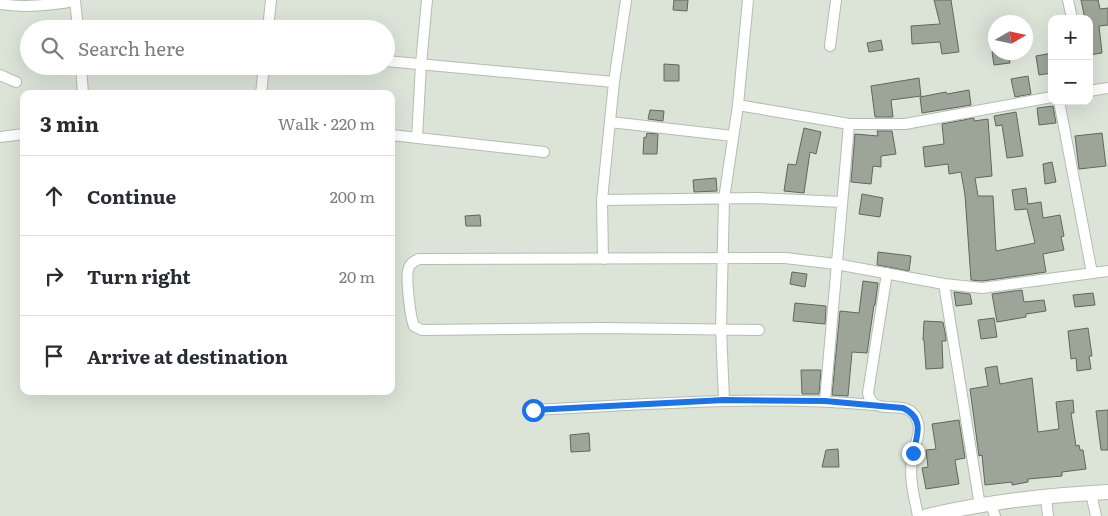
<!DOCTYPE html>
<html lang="en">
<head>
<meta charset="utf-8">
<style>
	body { margin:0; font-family:Literata,serif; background:#f2f2f3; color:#2b2b33 }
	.controls { position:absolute; right:15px; top:15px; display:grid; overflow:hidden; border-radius:10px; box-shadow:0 5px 20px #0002 }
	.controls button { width:45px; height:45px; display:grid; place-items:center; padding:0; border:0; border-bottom:1px solid #e1e1e2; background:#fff; color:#2b2b33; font:25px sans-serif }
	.compass { position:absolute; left:988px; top:15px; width:45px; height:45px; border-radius:50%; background:#fff; box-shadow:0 5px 20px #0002; rotate:81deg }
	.stop { position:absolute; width:15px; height:15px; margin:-11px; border:4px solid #1a73e8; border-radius:50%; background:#fff }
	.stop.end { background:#1a73e8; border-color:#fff; box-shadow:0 1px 5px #0008 }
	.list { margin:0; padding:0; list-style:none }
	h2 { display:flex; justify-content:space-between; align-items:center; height:65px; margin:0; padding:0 20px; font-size:21px }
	h2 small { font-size:16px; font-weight:400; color:#7c7c81 }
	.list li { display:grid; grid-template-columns:32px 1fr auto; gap:15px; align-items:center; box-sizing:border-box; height:80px; padding:0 20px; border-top:1px solid #e1e1e2 }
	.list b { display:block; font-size:19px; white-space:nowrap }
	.list em { font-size:16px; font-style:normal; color:#7c7c81 }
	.icon { flex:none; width:28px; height:28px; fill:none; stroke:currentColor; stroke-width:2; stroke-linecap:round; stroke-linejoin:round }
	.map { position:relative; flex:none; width:1108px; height:516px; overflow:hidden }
	.search { position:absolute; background:#fff; box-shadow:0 5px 20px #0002; left:20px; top:20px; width:375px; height:55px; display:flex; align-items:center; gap:12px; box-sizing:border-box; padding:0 18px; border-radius:28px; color:#7c7c81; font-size:19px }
	.panel { position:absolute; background:#fff; box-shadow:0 5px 20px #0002; left:20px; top:90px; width:375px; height:305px; border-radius:10px }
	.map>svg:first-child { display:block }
</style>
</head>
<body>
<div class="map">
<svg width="1108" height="516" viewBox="0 0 1108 516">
	<rect width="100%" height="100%" fill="#dce4d8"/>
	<path fill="#9da599" stroke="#60675c" d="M674,0H688L687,11L673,10Z
		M934,0H951L959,52L942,54L940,42L912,44L911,26L940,24Z
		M1081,0H1098L1100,9L1108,8V25L1099,26L1102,53L1089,55V19H1085Z
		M881,40L883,50L869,52L867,43Z
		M992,52H1008L1010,63L994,65Z
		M1052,53V73L1039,75L1036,56Z
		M664,64L679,65V81H664Z
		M1028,76L1031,94L1015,97L1011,79Z
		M919,78L921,96L891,100L893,117H875L871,86Z
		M969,90L971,105L922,113L920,97L946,92L947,94Z
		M1053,106L1056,123L1039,125L1037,108Z
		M650,110L664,111L663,121L648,119Z
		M1016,112L1023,156L1007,158L1002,125L996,126L994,116Z
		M974,118V121L988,119L992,176L975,178L978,196H993L996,251L1035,243L1027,209L1015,210L1012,190L1026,188L1028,204L1041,202L1043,218L1060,215L1064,236L1061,237L1064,250L1043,254L1046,272L982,281L971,280L965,195L961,172L949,174L948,164L925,167L923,147L944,144L942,124Z
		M804,128L821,132L816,154L810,152L804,193L784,191L788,164L796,165Z
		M877,131H892L896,154L881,156V167L873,166L871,184L851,182L855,134L878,136Z
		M647,133L658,134L657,154H643L644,137L646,138Z
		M1102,133L1106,166L1079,169L1075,136Z
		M1052,162L1056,182L1045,184L1043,164Z
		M716,178L717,191L694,192L693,180Z
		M862,194L883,198L880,217L859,214Z
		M480,215L481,226H466L465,216Z
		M878,252L911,256L909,271L877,265Z
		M792,272L807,274L805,287L790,284Z
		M863,281L878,283L875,305H874L867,353L852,352L848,396L832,395L840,311L859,313Z
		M1022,290L1024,302L1044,300L1046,311L1026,314V317L997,322L992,294Z
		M954,292L970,294L972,304L956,306Z
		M1093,293L1095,305L1075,307L1073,295Z
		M795,303L826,306L825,324L793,321Z
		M994,318L997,337L981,339L978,320Z
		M924,321L943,322L946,338V341H942L943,368L926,369L924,340H923Z
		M1088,328L1092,356H1089L1091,369L1077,371L1076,358L1071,359L1068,331Z
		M997,366L1000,384L1032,378L1038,432L1059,429L1056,402L1073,400L1074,413H1071L1076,446L1079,445L1080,450H1083L1086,469L1062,472V476L1028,479V482L1012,485V482L985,485L982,455L979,456L970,389L988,386L985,368Z
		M801,370H821L819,394H802Z
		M1108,410V450H1101L1096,411Z
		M959,420L965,458L955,460L959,484L926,489L922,468L928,467L926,450L936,449L932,424Z
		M589,433L590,451L571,452L570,435Z
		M838,449L839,467H822L826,450Z"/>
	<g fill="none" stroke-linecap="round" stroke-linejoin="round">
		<g stroke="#b4bcb0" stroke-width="12">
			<path id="street" d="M75,0L78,29
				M1068,0L1072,19
				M0,4C25,8 50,5 75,1
				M268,29L271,0
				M830,46L836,0
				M386,61L614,82
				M81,66L83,94
				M0,75L16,82
				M1089,91L1108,88
				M261,94L264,66
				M1059,101L1092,273
				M738,105L849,124H905L1052,97
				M610,122L733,136
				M391,135L544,152
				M0,137L24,134
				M417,138L421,64L427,0
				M602,200L757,198L842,202
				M603,259L602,200L614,82L626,0
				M887,273L868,393C873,420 908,395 917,420C922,431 915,444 913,454C908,476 914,495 918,516
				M944,284L980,506
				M759,330L603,328L422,330L414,326C410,317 406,279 408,270C409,264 414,261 419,259L785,258L836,264L944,284L982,288L1108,271
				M724,400L721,329L724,199L738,105L748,0
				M825,401L849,124
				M533,410C647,404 761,395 874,405
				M1091,493L1096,516
				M1046,497L1048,516
				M991,504L995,516"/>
		</g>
		<g stroke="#b4bcb0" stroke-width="16">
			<path id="secondary" d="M927,516C986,502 1048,495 1108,492"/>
		</g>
		<use href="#street" stroke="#fff" stroke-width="10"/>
		<use href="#secondary" stroke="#fff" stroke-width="14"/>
	</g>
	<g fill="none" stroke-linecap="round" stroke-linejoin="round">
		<path stroke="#1a73e8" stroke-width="6" d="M533,410L724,400L825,401L903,408C924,418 918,434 913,453"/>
	</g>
</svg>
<div class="controls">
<button>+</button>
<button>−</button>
</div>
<svg class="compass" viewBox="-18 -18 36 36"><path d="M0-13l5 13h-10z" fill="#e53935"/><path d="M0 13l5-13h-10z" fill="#7c7c81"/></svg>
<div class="stop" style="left:533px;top:410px"></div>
<div class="stop end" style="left:913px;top:453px"></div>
<div class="search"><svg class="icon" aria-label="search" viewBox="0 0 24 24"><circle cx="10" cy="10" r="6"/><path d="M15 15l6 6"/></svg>Search here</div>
<section class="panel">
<h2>3 min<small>Walk · 220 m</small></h2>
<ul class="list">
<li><svg class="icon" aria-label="ahead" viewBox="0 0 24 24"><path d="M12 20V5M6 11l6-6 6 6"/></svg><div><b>Continue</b></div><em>200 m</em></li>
<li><svg class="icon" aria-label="right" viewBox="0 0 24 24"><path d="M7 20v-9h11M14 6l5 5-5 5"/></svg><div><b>Turn right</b></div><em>20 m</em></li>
<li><svg class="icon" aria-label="arrive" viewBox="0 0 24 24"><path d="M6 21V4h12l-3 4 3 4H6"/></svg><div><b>Arrive at destination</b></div></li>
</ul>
</section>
</div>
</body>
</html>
